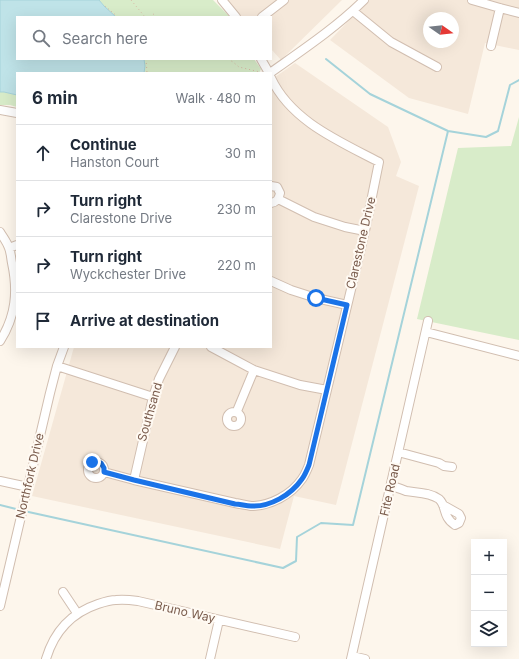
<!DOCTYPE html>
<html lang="en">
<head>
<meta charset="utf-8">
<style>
	body { margin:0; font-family:Inter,sans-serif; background:#f2f2f3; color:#1f2937 }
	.controls { position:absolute; right:12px; bottom:12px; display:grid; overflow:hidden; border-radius:0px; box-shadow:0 4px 16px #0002 }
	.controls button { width:36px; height:36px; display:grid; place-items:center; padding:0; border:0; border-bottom:1px solid #e0e1e3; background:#fff; color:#1f2937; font:20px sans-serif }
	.compass { position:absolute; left:423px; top:12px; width:36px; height:36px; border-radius:50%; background:#fff; box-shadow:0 4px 16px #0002; rotate:104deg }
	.stop { position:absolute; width:12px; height:12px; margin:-9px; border:3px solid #1a73e8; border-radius:50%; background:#fff }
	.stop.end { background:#1a73e8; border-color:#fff; box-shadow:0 1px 4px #0008 }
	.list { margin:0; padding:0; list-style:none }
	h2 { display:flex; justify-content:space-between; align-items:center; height:52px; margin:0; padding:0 16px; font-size:17px }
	h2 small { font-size:13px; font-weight:400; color:#747a83 }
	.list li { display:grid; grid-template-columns:26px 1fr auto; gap:12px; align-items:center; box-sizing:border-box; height:56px; padding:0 16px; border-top:1px solid #e0e1e3 }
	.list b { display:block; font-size:15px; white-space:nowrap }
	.list p { margin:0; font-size:13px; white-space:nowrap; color:#747a83 }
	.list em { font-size:13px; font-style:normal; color:#747a83 }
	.icon { flex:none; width:22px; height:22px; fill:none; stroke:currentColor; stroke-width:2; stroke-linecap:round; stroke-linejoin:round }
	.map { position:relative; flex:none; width:519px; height:659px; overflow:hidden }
	.search { position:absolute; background:#fff; box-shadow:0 4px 16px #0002; left:16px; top:16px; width:256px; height:44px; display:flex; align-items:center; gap:10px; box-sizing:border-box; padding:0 14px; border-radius:0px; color:#747a83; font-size:15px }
	.panel { position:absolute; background:#fff; box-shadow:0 4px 16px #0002; left:16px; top:72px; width:256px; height:276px; border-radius:0px }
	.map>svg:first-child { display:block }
</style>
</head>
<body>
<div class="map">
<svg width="519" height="659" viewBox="0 0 519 659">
	<rect width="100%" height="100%" fill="#fdf6ec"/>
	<path fill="#f5e8da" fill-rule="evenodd" d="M225,0H342L281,60L271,49V17H241Z
		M369,0H519V50L485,43L468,114L409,98L330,40ZM429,18H453V42H429Z
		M295,63L388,127L401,162L396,176L419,186L336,505L294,496L280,549L32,496L74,347H271V80Z"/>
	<path fill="#d8ecc9" d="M99,0H213L230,17H116L104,6Z
		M144,59H254L261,69L259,73H144L145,66Z
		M0,92H4L17,95V107L10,105H0Z
		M519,117V340L417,319L458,148L511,146Z"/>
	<path fill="#bfe3e8" stroke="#a5d3da" d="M0,0H99L104,6L116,17H17V59H144L145,66L144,73H17V95L4,92H0Z"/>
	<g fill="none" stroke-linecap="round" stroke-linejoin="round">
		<path stroke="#a5d3da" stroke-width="2" d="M326,59L370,94L448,131L486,137L498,131L510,85L519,80
			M0,505L20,510
			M24,511L283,568L296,561L297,537L321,523L353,525L448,131"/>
		<g stroke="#d1beb0" stroke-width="10">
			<path id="minor" d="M222,0L236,17
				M472,0L500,8L519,13
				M353,11L391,42L437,67
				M262,17L284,0
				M491,46L500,8
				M261,59L269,73
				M270,73C301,51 337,27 364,0
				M0,110L17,113
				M271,186L277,187L280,193C279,199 277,202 271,203
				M278,199L314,217L345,227L365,231
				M0,232C3,237 7,242 9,248C11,253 11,258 12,263C18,291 16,316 0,341
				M9,248L17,245
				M271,281L291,290L316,298L347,305
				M426,332L519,356
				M211,347L254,370L300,385L327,390
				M57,366L153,397
				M237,411L254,370
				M227 419a7 7 0 1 1 14 0a7 7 0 1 1-14 0Z
				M398,452L439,463L444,466L452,467
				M88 470a8 8 0 1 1 16 0a8 8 0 1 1-16 0Z
				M104,472L134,480L235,503C240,504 246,505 251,506C270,506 291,495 302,479C305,475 307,470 309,465L365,231L379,162C339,141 291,121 271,78
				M134,480L153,397L159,379L175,347
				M0,481L28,487
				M391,486C396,487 401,489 406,491C417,493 429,492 439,499C447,506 442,517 455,525L459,523L461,518L459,514L443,505
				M63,592L77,613
				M0,606L50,393L57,366L64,347
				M352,656L365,659
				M46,659C54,632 71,613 98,604C104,602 111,600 116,600C124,599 131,600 138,601L295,637
				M210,659L219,620
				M351,659L428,321"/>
		</g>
		<path stroke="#d9b8a5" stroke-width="1" stroke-dasharray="1 3" stroke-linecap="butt" d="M131,0L145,17
			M105,6L118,17
			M150,17L155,13
			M146,59L147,73
			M228,59L233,62L239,67L260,72"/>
		<use href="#minor" stroke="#fff" stroke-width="8"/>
	</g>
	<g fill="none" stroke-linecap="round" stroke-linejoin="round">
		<path stroke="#1a73e8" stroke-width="5" d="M92,462L95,461L101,463L104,468V472L134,480L235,504C240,504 246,506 251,506C270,507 291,495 302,479C305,475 307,470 309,465L347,305L316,298"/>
	</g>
	<g text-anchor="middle" stroke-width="4" stroke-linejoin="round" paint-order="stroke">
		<g font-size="12" fill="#7a5c4d" stroke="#fffaf3">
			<text transform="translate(361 243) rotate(-77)" y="4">Clarestone Drive</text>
			<text transform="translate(150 412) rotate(-74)" y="4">Southsand</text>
			<text transform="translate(30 476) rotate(-77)" y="4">Northfork Drive</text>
			<text transform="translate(390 490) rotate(-77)" y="4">Fite Road</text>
			<text transform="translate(185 612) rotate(13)" y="4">Bruno Way</text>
		</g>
	</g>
</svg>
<div class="controls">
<button>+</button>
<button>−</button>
<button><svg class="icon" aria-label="layers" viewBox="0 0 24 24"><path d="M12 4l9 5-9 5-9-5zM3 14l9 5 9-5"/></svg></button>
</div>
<svg class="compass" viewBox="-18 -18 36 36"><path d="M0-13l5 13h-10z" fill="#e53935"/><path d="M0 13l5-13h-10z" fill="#747a83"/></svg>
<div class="stop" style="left:316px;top:298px"></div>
<div class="stop end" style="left:92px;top:462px"></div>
<div class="search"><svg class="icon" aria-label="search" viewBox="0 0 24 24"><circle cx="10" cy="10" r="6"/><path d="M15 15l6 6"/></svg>Search here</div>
<section class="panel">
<h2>6 min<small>Walk · 480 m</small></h2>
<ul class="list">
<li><svg class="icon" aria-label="ahead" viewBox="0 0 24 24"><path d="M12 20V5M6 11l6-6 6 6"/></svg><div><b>Continue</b><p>Hanston Court</p></div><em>30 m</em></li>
<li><svg class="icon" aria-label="right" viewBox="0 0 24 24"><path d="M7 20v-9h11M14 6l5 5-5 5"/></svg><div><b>Turn right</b><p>Clarestone Drive</p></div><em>230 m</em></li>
<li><svg class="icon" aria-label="right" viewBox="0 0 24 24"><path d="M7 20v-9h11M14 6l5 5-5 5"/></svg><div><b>Turn right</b><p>Wyckchester Drive</p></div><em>220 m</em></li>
<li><svg class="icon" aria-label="arrive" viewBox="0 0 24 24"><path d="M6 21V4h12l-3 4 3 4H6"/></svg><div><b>Arrive at destination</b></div></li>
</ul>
</section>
</div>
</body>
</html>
